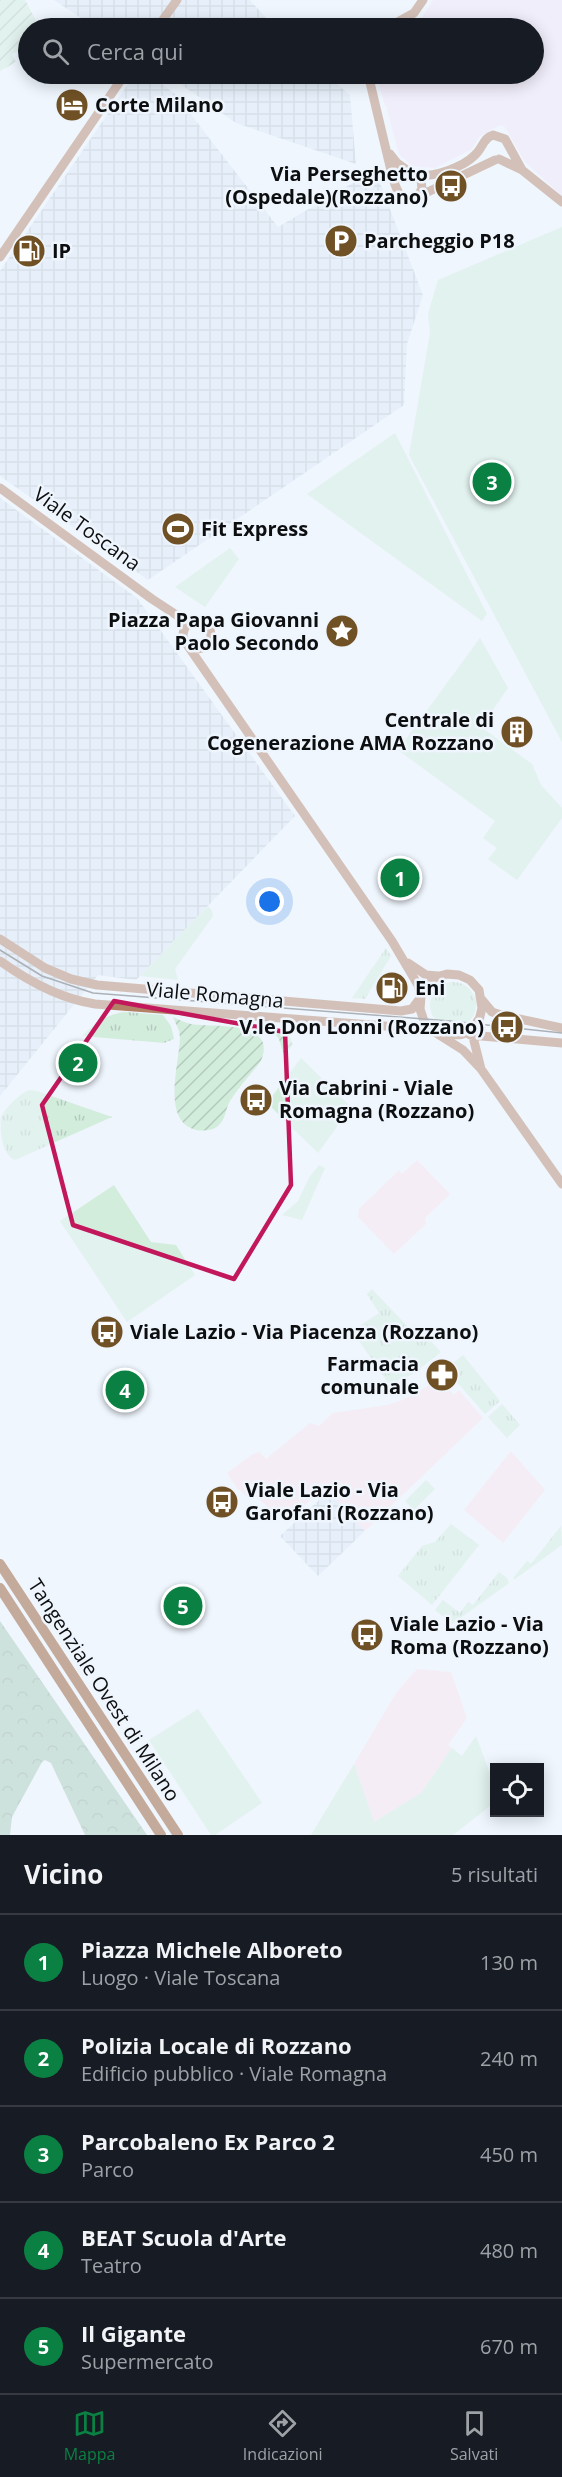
<!DOCTYPE html>
<html lang="it">
<head>
<meta charset="utf-8">
<style>
	body { margin:0; font-family:"Open Sans",sans-serif; background:#20242c; color:#f1f3f6 }
	.controls { position:absolute; right:18px; bottom:18px; display:grid; overflow:hidden; border-radius:0px; box-shadow:0 3px 15px #0003 }
	.controls button { width:54px; height:54px; display:grid; place-items:center; padding:0; border:0; border-bottom:2px solid #363941; background:#171b24; color:#f1f3f6; font:30px sans-serif }
	.you { position:absolute; left:270px; top:902px; width:21px; height:21px; margin:-15px; border:4px solid #fff; border-radius:50%; background:#1a73e8; box-shadow:0 0 0 9px #1a73e833 }
	.badge { display:grid; place-items:center; width:39px; height:39px; border-radius:50%; background:#0b8043; color:#fff; font-size:20px; font-weight:700 }
	.pin { position:absolute; translate:-50% -50%; border:3px solid #fff; box-shadow:0 2px 6px #0006 }
	.list { margin:0; padding:0; list-style:none }
	h2 { display:flex; justify-content:space-between; align-items:center; height:78px; margin:0; padding:0 24px; font-size:26px }
	h2 small { font-size:20px; font-weight:400; color:#9ea1a6 }
	.list li { display:grid; grid-template-columns:39px 1fr auto; gap:18px; align-items:center; box-sizing:border-box; height:96px; padding:0 24px; border-top:2px solid #363941 }
	.list b { display:block; font-size:22px; white-space:nowrap }
	.list p { margin:0; font-size:20px; white-space:nowrap; color:#9ea1a6 }
	.list em { font-size:20px; font-style:normal; color:#9ea1a6 }
	.icon { flex:none; width:33px; height:33px; fill:none; stroke:currentColor; stroke-width:2; stroke-linecap:round; stroke-linejoin:round }
	.map { position:relative; flex:none; width:562px; height:1835px; overflow:hidden }
	.search { position:absolute; background:#171b24; box-shadow:0 3px 15px #0003; left:18px; right:18px; top:18px; height:66px; display:flex; align-items:center; gap:15px; box-sizing:border-box; padding:0 21px; border-radius:33px; color:#9ea1a6; font-size:22px }
	.sheet { height:558px; background:#171b24 }
	nav { display:flex; justify-content:space-around; align-items:center; box-sizing:border-box; height:84px; border-top:2px solid #363941; background:#171b24; font-size:16px; color:#9ea1a6 }
	nav a { display:grid; justify-items:center; gap:3px }
	nav .on { color:#0b8043 }
	.map>svg:first-child { display:block }
</style>
</head>
<body>
<div class="map">
<svg width="562" height="1835" viewBox="0 0 562 1835">
	<defs>
		<pattern id="industrial-grid" width="8" height="8" patternUnits="userSpaceOnUse" patternTransform="scale(1.5)"><rect width="8" height="8" fill="#dde8f5"/><path d="M0 4h8M4 0v8" fill="none" stroke="#bcc6d1"/></pattern>
		<pattern id="grass-tufts" width="24" height="20" patternUnits="userSpaceOnUse" patternTransform="scale(1.5)"><rect width="24" height="20" fill="#d3eddd"/><path d="M3 7l-1-3M5 7V3M7 7l1-3M15 17l-1-3M17 17v-4M19 17l1-3" fill="none" stroke="#b4cabd"/></pattern>
		<pattern id="forest-crowns" width="20" height="18" patternUnits="userSpaceOnUse" patternTransform="scale(1.5)"><rect width="20" height="18" fill="#a7c9b5"/><path d="M2 6a3 3 0 1 1 6 0M12 15a3 3 0 1 1 6 0" fill="none" stroke="#8fab9b"/></pattern>
		<pattern id="garden-furrows" width="10" height="10" patternUnits="userSpaceOnUse" patternTransform="scale(1.5)"><rect width="10" height="10" fill="#d3eddd"/><path d="M-1 1l2-2M0 10L10 0M9 11l2-2" fill="none" stroke="#b4cabd"/></pattern>
	</defs>
	<rect width="100%" height="100%" fill="#eff5fd"/>
	<path fill="url(#industrial-grid)" d="M54,0H250L275,28H96Z
		M135,74H149L175,94L278,227L375,170L423,295L407,344L404,405L148,580L0,476V271Z
		M166,74H325L350,95L356,164L236,123Z
		M0,498L137,598L295,816L136,980L98,975L0,1096Z
		M329,1491L365,1531L318,1576L280,1536Z"/>
	<path fill="#fce3ec" d="M417,1160L450,1194L425,1218L426,1224L394,1254L358,1217L359,1209L399,1170L402,1174Z
		M433,1380L444,1391L448,1388L454,1395L459,1390L483,1418L365,1531L329,1492L324,1495L317,1494L297,1512L282,1516L276,1514L254,1495L246,1496L240,1490H238L227,1473L253,1454L259,1452L266,1459L310,1423L319,1426L333,1413L387,1405L403,1400L426,1387Z
		M511,1451L545,1490L503,1543L464,1510Z
		M417,1669L451,1672L467,1718L448,1745L452,1748L421,1793L373,1823L354,1764L396,1693Z"/>
	<path fill="#f3e5f8" d="M433,0H562V196L525,162L505,127L500,125L479,137L472,149L435,168L412,166L399,154L387,110L388,109L385,105L379,85L382,83L377,74H534V28H406L422,17Z"/>
	<path fill="url(#grass-tufts)" d="M386,948L391,956L365,999L352,998Z
		M430 1005a23 23 0 1 1 46 0a23 23 0 1 1-46 0Z
		M125,1012L163,1015L171,1026L174,1039L164,1043L82,1036C95,1023 106,1014 125,1012Z
		M30,1090L37,1091L112,1117L15,1160C1,1153 0,1130 1,1117C7,1106 19,1094 30,1090Z
		M372,1289L410,1329L415,1325L441,1352L413,1374L389,1384L352,1331L379,1313L367,1294Z
		M463,1355L500,1401L485,1414L447,1371V1368Z
		M502,1404L520,1425L507,1438L488,1417Z
		M451,1524L479,1545L432,1605L398,1576L422,1546L435,1542Z
		M561,1526L562,1545L515,1579L513,1578L527,1561L531,1564Z
		M499,1572L507,1578L509,1583L452,1624L435,1610L443,1600L460,1613L468,1602L473,1605Z"/>
	<path fill="url(#forest-crowns)" d="M0,1621L147,1835H85L51,1763L45,1760L42,1762L12,1817L10,1835H0Z"/>
	<path fill="#d3eddd" d="M562,227V742L409,455L430,333L428,314L438,280Z
		M395,433L487,614L482,621L307,494Z
		M230,548L239,559L205,607L175,587Z
		M480,638L508,688L481,727L532,764L541,785L562,808V818L517,880L488,859L497,848L483,838L495,821L398,750Z
		M208,906L212,911L213,916L175,969L178,980L140,976Z
		M301,1058L351,1107L318,1153L267,1103Z
		M319,1165L325,1168L302,1220L282,1215L298,1201L309,1178Z
		M114,1185L151,1242L176,1245L195,1275L127,1322L60,1221Z
		M426,1480L435,1489L414,1510L405,1501Z
		M198,1709L262,1803L215,1835H211L149,1740Z
		M476,1736L494,1784V1803L453,1835H311L354,1764L374,1822L421,1793L452,1748L462,1756Z"/>
	<path fill="url(#garden-furrows)" d="M0,0H25L40,28H28V46L12,54L16,62L0,71Z
		M173,1017C179,1020 184,1022 191,1024C213,1028 278,1019 261,1061C251,1074 239,1087 230,1101C225,1110 226,1119 218,1126C212,1131 204,1131 196,1130C161,1121 179,1065 180,1038L179,1031Z
		M269,1027L287,1029L293,1045L284,1055L279,1039Z"/>
	<g fill="none" stroke-linecap="round" stroke-linejoin="round">
		<path stroke="#b28266" stroke-width="9" d="M157,28L177,0
			M387,28L414,13L423,0
			M368,74L393,179C397,190 399,200 413,199L495,160
			M390,154L397,163L421,180L422,189L417,197
			M499,159L522,170L562,202
			M418,176C436,176 462,168 475,155C483,148 483,138 493,135L505,139L522,170
			M0,257L125,74
			M0,488L152,599L181,618L194,621
			M183 635a14 14 0 1 1 28 0a14 14 0 1 1-28 0Z
			M188,646L392,941L418,985L421,997
			M0,939L45,968L71,979L97,985L401,1011L412,1009L421,997
			M0,961C28,981 61,999 95,1004L424,1029C447,1032 465,1046 480,1017
			M408,963L426,975L438,976
			M482,1000L492,1012L501,1015L562,1028
			M470,1035L562,1043
			M481,1069L474,1041L482,1008L479,990L470,980L459,975L447,974L436,977L426,986L421,997L420,1009L424,1021L433,1031L463,1050L481,1069L562,1184"/>
		<path stroke="#914f22" stroke-width="10" d="M0,1564L178,1835
			M0,1588L161,1835"/>
		<path stroke="#5b5e62" stroke-width="1.5" d="M0,950L42,976L93,993L450,1021L562,1033"/>
	</g>
	<path d="M0 0H562V1835H0ZM114,1001L285,1032L291,1185L234,1279L73,1225L42,1105Z" fill="#eff5fd" fill-opacity=".55" fill-rule="evenodd"/>
	<path fill="none" stroke="#c2185b" stroke-width="4.5" stroke-linejoin="round" d="M114,1001L285,1032L291,1185L234,1279L73,1225L42,1105Z"/>
	<defs>
		<g id="hotel-disc" transform="scale(1.725)"><circle r="9.5" fill="#705126" stroke="#eff5fd"/><path d="M-6-4.5h1.5V1H6V5H4.5V3h-9V5H-6ZM-4 0a1.8 1.8 0 1 1 3.6 0ZM.5 0V-2.5h3Q6-2.5 6 0Z" fill="#fff"/></g>
		<g id="bus-disc" transform="scale(1.725)"><circle r="9.5" fill="#705126" stroke="#eff5fd"/><path d="M-5-6H5V4H4V6H2V4H-2V6H-4V4H-5ZM-3.5-4V0h7V-4ZM-3.5 1.2v1.5H-2V1.2ZM2 1.2v1.5H3.5V1.2Z" fill="#fff"/></g>
		<g id="parking-disc" transform="scale(1.725)"><circle r="9.5" fill="#705126" stroke="#eff5fd"/><path d="M-3.5-5.5H1a3.5 3.5 0 0 1 0 7H-1V5.5H-3.5ZM-1-3.4V-.6H.8a1.4 1.4 0 0 0 0-2.8Z" fill="#fff"/></g>
		<g id="fuel-disc" transform="scale(1.725)"><circle r="9.5" fill="#705126" stroke="#eff5fd"/><path d="M-5.5-6h7V0h2V4h1.3V-2.5L3-4.5l.8-.8L6-3V5H2.5V1h-1V6h-7ZM-4.2-4.7v3.2H.2V-4.7Z" fill="#fff"/></g>
		<g id="stadium-disc" transform="scale(1.725)"><circle r="9.5" fill="#705126" stroke="#eff5fd"/><path d="M0-5a6.5 5 0 1 0 0 10a6.5 5 0 1 0 0-10ZM-3.5-1.8h7v3.6h-7Z" fill="#fff"/></g>
		<g id="sight-disc" transform="scale(1.725)"><circle r="9.5" fill="#705126" stroke="#eff5fd"/><path d="M0-6L1.8-2.2L6-1.7L2.9 1.2L3.7 5.4L0 3.3L-3.7 5.4L-2.9 1.2L-6-1.7L-1.8-2.2Z" fill="#fff"/></g>
		<g id="building-disc" transform="scale(1.725)"><circle r="9.5" fill="#705126" stroke="#eff5fd"/><path d="M-4-6H4V6H1V3H-1V6H-4ZM-2.5-4.3h1.7v1.8h-1.7ZM.8-4.3h1.7v1.8H.8ZM-2.5-1h1.7V.8h-1.7ZM.8-1h1.7V.8H.8Z" fill="#fff"/></g>
		<g id="pharmacy-disc" transform="scale(1.725)"><circle r="9.5" fill="#705126" stroke="#eff5fd"/><path d="M-2-6h4v4h4v4h-4v4h-4v-4h-4v-4h4Z" fill="#fff"/></g>
	</defs>
	<g fill-rule="evenodd">
		<use href="#hotel-disc" x="72" y="105"/>
		<use href="#bus-disc" x="451" y="186"/>
		<use href="#parking-disc" x="341" y="241"/>
		<use href="#fuel-disc" x="29" y="251"/>
		<use href="#stadium-disc" x="178" y="529"/>
		<use href="#sight-disc" x="342" y="631"/>
		<use href="#building-disc" x="517" y="732"/>
		<use href="#fuel-disc" x="392" y="988"/>
		<use href="#bus-disc" x="507" y="1027"/>
		<use href="#bus-disc" x="256" y="1100"/>
		<use href="#bus-disc" x="107" y="1332"/>
		<use href="#pharmacy-disc" x="442" y="1375"/>
		<use href="#bus-disc" x="222" y="1502"/>
		<use href="#bus-disc" x="367" y="1635"/>
	</g>
	<g text-anchor="middle" stroke-width="5" stroke-linejoin="round" paint-order="stroke">
		<g font-size="20" font-weight="bold" fill="#0c0e10" stroke="#eff5fd" text-anchor="start">
			<text x="95" y="112">Corte Milano</text>
			<text x="428" y="181" text-anchor="end">Via Perseghetto<tspan x="428" dy="23">(Ospedale)(Rozzano)</tspan></text>
			<text x="364" y="248">Parcheggio P18</text>
			<text x="52" y="258">IP</text>
			<text x="201" y="536">Fit Express</text>
			<text x="319" y="627" text-anchor="end">Piazza Papa Giovanni<tspan x="319" dy="23">Paolo Secondo</tspan></text>
			<text x="494" y="727" text-anchor="end">Centrale di<tspan x="494" dy="23">Cogenerazione AMA Rozzano</tspan></text>
			<text x="415" y="995">Eni</text>
			<text x="484" y="1034" text-anchor="end">V.le Don Lonni (Rozzano)</text>
			<text x="279" y="1095">Via Cabrini - Viale<tspan x="279" dy="23">Romagna (Rozzano)</tspan></text>
			<text x="130" y="1339">Viale Lazio - Via Piacenza (Rozzano)</text>
			<text x="419" y="1371" text-anchor="end">Farmacia<tspan x="419" dy="23">comunale</tspan></text>
			<text x="245" y="1497">Viale Lazio - Via<tspan x="245" dy="23">Garofani (Rozzano)</tspan></text>
			<text x="390" y="1631">Viale Lazio - Via<tspan x="390" dy="23">Roma (Rozzano)</tspan></text>
		</g>
		<g font-size="20" fill="#0c0e10" stroke="#eff5fd">
			<text transform="translate(87 529) rotate(36)" y="7">Viale Toscana</text>
			<text transform="translate(215 995) rotate(5)" y="7">Viale Romagna</text>
			<text transform="translate(104 1690) rotate(57)" y="7">Tangenziale Ovest di Milano</text>
		</g>
	</g>
</svg>
<div class="controls">
<button><svg class="icon" aria-label="locate" viewBox="0 0 24 24"><circle cx="12" cy="12" r="6"/><path d="M12 2v4M12 18v4M2 12h4M18 12h4"/></svg></button>
</div>
<div class="you"></div>
<div class="pin badge" style="left:400px;top:878px">1</div>
<div class="pin badge" style="left:78px;top:1063px">2</div>
<div class="pin badge" style="left:492px;top:482px">3</div>
<div class="pin badge" style="left:125px;top:1390px">4</div>
<div class="pin badge" style="left:183px;top:1606px">5</div>
<div class="search"><svg class="icon" aria-label="search" viewBox="0 0 24 24"><circle cx="10" cy="10" r="6"/><path d="M15 15l6 6"/></svg>Cerca qui</div>
</div>
<section class="sheet">
<h2>Vicino<small>5 risultati</small></h2>
<ul class="list">
<li><span class="badge">1</span><div><b>Piazza Michele Alboreto</b><p>Luogo · Viale Toscana</p></div><em>130 m</em></li>
<li><span class="badge">2</span><div><b>Polizia Locale di Rozzano</b><p>Edificio pubblico · Viale Romagna</p></div><em>240 m</em></li>
<li><span class="badge">3</span><div><b>Parcobaleno Ex Parco 2</b><p>Parco</p></div><em>450 m</em></li>
<li><span class="badge">4</span><div><b>BEAT Scuola d'Arte</b><p>Teatro</p></div><em>480 m</em></li>
<li><span class="badge">5</span><div><b>Il Gigante</b><p>Supermercato</p></div><em>670 m</em></li>
</ul>
</section>
<nav>
<a class="on"><svg class="icon" aria-label="map" viewBox="0 0 24 24"><path d="M3 6l6-2 6 2 6-2v14l-6 2-6-2-6 2zM9 4v14M15 6v14"/></svg>Mappa</a>
<a><svg class="icon" aria-label="directions" viewBox="0 0 24 24"><path d="M12 3l9 9-9 9-9-9zM9 14v-3h6M13 9l2 2-2 2"/></svg>Indicazioni</a>
<a><svg class="icon" aria-label="saved" viewBox="0 0 24 24"><path d="M7 4h10v16l-5-4-5 4z"/></svg>Salvati</a>
</nav>
</body>
</html>
